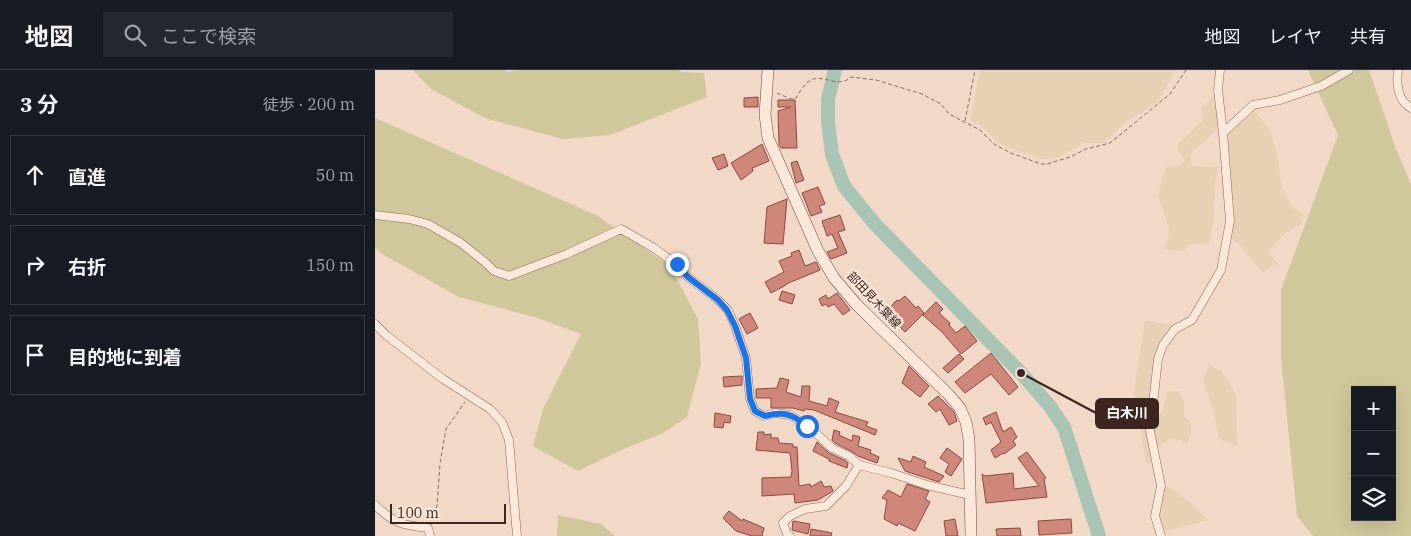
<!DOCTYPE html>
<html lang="ja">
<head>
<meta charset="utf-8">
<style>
	body { margin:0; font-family:"IBM Plex Serif","Noto Sans JP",serif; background:#242831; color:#f1f3f6 }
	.controls { position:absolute; right:15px; bottom:15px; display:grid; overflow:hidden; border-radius:0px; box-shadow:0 5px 20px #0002 }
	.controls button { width:45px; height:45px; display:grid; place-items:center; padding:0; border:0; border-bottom:1px solid #363941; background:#171b24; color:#f1f3f6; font:25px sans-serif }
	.scale { position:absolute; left:15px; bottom:12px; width:116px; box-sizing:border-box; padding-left:5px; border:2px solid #3d251f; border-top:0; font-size:14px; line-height:18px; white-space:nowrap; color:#3d251f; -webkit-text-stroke:4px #f7e5d7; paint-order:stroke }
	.stop { position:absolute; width:15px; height:15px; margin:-11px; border:4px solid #1a73e8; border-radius:50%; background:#fff }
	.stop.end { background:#1a73e8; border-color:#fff; box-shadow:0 1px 5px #0008 }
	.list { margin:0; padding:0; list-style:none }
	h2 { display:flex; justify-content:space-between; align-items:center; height:65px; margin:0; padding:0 20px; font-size:21px }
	h2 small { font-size:16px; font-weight:400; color:#9ea1a6 }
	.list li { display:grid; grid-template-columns:32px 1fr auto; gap:15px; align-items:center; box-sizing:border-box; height:80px; margin:0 10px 10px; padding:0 10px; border:1px solid #363941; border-radius:0px }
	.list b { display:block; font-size:19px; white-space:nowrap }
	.list em { font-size:16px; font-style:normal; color:#9ea1a6 }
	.icon { flex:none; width:28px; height:28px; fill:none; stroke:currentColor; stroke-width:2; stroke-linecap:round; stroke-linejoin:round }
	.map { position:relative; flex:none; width:1036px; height:466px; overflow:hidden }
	header { display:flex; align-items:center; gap:30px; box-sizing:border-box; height:70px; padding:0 25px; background:#171b24; border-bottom:1px solid #363941 }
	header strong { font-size:24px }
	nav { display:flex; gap:28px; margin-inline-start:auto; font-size:18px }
	.search { width:350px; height:45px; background:#242831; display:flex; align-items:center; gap:12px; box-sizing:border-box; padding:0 18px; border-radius:0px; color:#9ea1a6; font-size:19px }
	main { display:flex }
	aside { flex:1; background:#171b24 }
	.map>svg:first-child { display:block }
</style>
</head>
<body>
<header>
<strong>地図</strong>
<div class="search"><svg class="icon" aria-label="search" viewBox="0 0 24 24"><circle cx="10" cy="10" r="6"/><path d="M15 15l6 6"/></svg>ここで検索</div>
<nav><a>地図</a><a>レイヤ</a><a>共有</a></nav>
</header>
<main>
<aside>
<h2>3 分<small>徒歩 · 200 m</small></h2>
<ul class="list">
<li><svg class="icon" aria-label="ahead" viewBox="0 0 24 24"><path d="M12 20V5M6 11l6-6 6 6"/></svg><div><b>直進</b></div><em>50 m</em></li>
<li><svg class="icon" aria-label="right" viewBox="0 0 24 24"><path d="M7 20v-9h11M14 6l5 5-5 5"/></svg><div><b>右折</b></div><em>150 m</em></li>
<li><svg class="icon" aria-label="arrive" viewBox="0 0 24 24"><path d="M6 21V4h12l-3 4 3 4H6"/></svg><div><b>目的地に到着</b></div></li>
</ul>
</aside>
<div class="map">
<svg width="1036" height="466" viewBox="0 0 1036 466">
	<rect width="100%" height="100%" fill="#f1d8c7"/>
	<path fill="#e7d0b4" d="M605,0H801L782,33L752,51L728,73H709L683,88L667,89L631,77L620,70L608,57L595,50Z
		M841,22L844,58L815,84L817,96L843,97L840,114L839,147L834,173L814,174L809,181L789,180L793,168L794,158L783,126L787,109L792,97L807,95L810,90L803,80V74L828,50L826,38Z
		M878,39L895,60L903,88L907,118L917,137L930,145L925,155L910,163L893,182L903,194L887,202L865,175L855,168L851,64Z
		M770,250L797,255L788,271L779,309V392L771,393L759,322Z
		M834,295L846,301L861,324L862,376L844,369L838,340L828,310Z
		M804,321L809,331V346L816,352V364L812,374L804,370L795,369L781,379L778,367V348L788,341L792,322Z
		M790,416L797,419L821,437L833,450L790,461L783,450Z"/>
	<path fill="#d0c79a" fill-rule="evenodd" d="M38,0H130L133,2L145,0H304L306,2L329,3L332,27L235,65L188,69L110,48L56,19Z
		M933,0H994L1021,79L1036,114V466H938L922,446L906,287V220L963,65ZM980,320H1017V447H980Z
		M0,48L221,145L295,196L323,249L326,293L312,347L288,363L244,381L203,401L158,376L168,339L206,264L163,248L84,227L7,184L0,177Z
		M183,445L226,454L240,466H182Z"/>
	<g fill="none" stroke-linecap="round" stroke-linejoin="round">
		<path stroke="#a8c4b4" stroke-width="14" d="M460,0L453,29V52L457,84L469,116L499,153L646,303L674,335L689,357L724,466"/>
	</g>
	<path fill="#d0877b" stroke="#8e483f" d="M383,27V37H369V28Z
		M403,30H420L422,78H406L404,75L403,41L416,37H403Z
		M387,74L394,91L377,98L378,101L366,110L356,93Z
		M349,84L353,96L343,100L337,88Z
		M422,91L429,110L421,113L416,93Z
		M443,117L450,134L444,136L447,142L436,146L427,123Z
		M412,129L408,174L389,173L392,137Z
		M465,145L470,160L463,162L472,183L456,189L452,182L463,178L457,164L452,166L447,151Z
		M424,180L430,196L441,192L445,200L411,214V215L396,223L390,212L409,202L404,191L417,186L416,183Z
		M407,221L420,225L417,234L404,230Z
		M462,223L475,240L468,245L459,234L453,237L451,234L447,236L444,229L451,225L453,229Z
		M530,226L541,238L543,236L549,243L530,262L518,250L516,252L508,245L522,230L524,231Z
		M561,232L568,239L564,243L575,253L574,255L581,263L590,256L602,271L586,284L567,262L548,245Z
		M375,243L383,258L372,264L364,249Z
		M616,283L643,317L634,325L616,304L590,323L580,312Z
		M584,284L589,289L573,303L568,298Z
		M534,296L554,316L545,327L527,313Z
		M367,306V315L349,317L348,307Z
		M405,308L414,310L411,322L426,327L427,316H435L434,331L452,336L454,328L464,332L460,342L493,352L491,356L502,360L500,365L439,340L430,339L429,341L418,338H396V328H381V319L402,318Z
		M563,326L579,342L582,351L574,355L565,339L561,342L553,334Z
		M621,342L628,362L636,357L642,367L638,371L641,375L629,384L628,383L620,388L616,380L626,372L616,352L611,355L608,348Z
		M340,343L356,346L355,353L349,352L348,358L339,357Z
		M459,360L465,362L464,365L477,371L478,365L485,367L483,376L496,380L495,383L504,387L502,393L483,386L476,381L460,373L457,370Z
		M383,362H389V365L396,364V368H403L404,373L418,374V377H422L424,416L435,414L436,417L446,411L449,417L456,416L458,421L443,430L420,433L419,424L387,426V408L416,407L417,401L415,383L381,380Z
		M442,372L454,383L471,391L473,393L472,398L454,391V389L438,381Z
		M572,378L587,389L576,406L570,402L574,394L565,388Z
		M652,382L671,408L669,409L672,427L611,433L607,404L610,406L638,403L639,419L664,416L643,388Z
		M538,386L551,392L549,397L569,406L564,412L530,401L523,388L536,392Z
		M532,414L554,421L550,429L555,432L540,461L523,453L522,456L509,449L512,430L507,428L513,420L526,427Z
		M354,441L367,451L368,449L389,458L387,466H377L361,461L348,448Z
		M580,449L583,466H571L569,451Z
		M696,449L697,463L664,465L663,451Z
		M418,451L435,454L433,464L417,460Z
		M645,458L646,466H622L621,459Z
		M436,459L457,463L456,466H435Z"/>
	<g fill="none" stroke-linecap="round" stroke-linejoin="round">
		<g stroke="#8d685b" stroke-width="9">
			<path id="street" d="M1023,0C1021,14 1023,31 1036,38
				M848,63L878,35L905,30L946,16L974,0
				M0,145L34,149L53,154L86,173L111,193L119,201L134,206L192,184L246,159L279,178L302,195L313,207L343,230L353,240L360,256L371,288L375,329L380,341L389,346L401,343L415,345L433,356L457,378L474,386L484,395L516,403L552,415L595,425
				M0,254L11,265L68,309L115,339L127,352L134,370L142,466
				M0,435C20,454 27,455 53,458L55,466
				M415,466L412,464L408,453L415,446L430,439L451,436L471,416L484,395
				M786,466L780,446L786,416L775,361L783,289L788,275L800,259L817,250L846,200L855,151L848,63L843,20L845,0"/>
		</g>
		<g stroke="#6f493e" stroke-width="12">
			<path id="secondary" d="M393,0L390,45L393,68L443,181L459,208L481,234L574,325L585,338L591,352L594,369L596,466"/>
		</g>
		<path stroke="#8d685b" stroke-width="1" stroke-dasharray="4 2.5" stroke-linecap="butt" d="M402,23L416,29L421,28C424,23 428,16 433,12C446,1 462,20 476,7L501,10L547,24L566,34L574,44L605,60L619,74L636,83L666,94H672L695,87L711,79L735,73L795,24L811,0
			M590,51L600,0
			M56,450L62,436L65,393L71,359L90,332"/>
		<use href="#street" stroke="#fae8db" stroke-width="8"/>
		<use href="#secondary" stroke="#fae8db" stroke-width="11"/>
	</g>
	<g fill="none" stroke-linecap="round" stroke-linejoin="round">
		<path stroke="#1a73e8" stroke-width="6" d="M302,194L313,207L343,230L352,240L360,256L371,288L375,329L380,341L390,346C409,341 417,344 432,356"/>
	</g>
	<g text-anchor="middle" stroke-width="5" stroke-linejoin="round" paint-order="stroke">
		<g font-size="12" fill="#3d251f" stroke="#f7e5d7">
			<text transform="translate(499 230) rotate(47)" y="4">部田見木葉線</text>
		</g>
	</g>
	<path fill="none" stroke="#3d251f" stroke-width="2" d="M646 303L721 343"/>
	<circle fill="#3d251f" stroke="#f7e5d7" stroke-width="2" cx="646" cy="303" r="5"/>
	<rect fill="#3d251f" stroke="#3d251f" stroke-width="2" x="721" y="329" width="62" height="29" rx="5"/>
	<g font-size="14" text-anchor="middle" font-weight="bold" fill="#fff">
		<text x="752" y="348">白木川</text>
	</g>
</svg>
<div class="controls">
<button>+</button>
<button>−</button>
<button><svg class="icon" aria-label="layers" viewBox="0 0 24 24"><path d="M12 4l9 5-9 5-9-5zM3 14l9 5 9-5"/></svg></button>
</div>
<div class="scale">100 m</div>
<div class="stop" style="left:432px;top:356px"></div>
<div class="stop end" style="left:302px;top:194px"></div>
</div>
</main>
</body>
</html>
